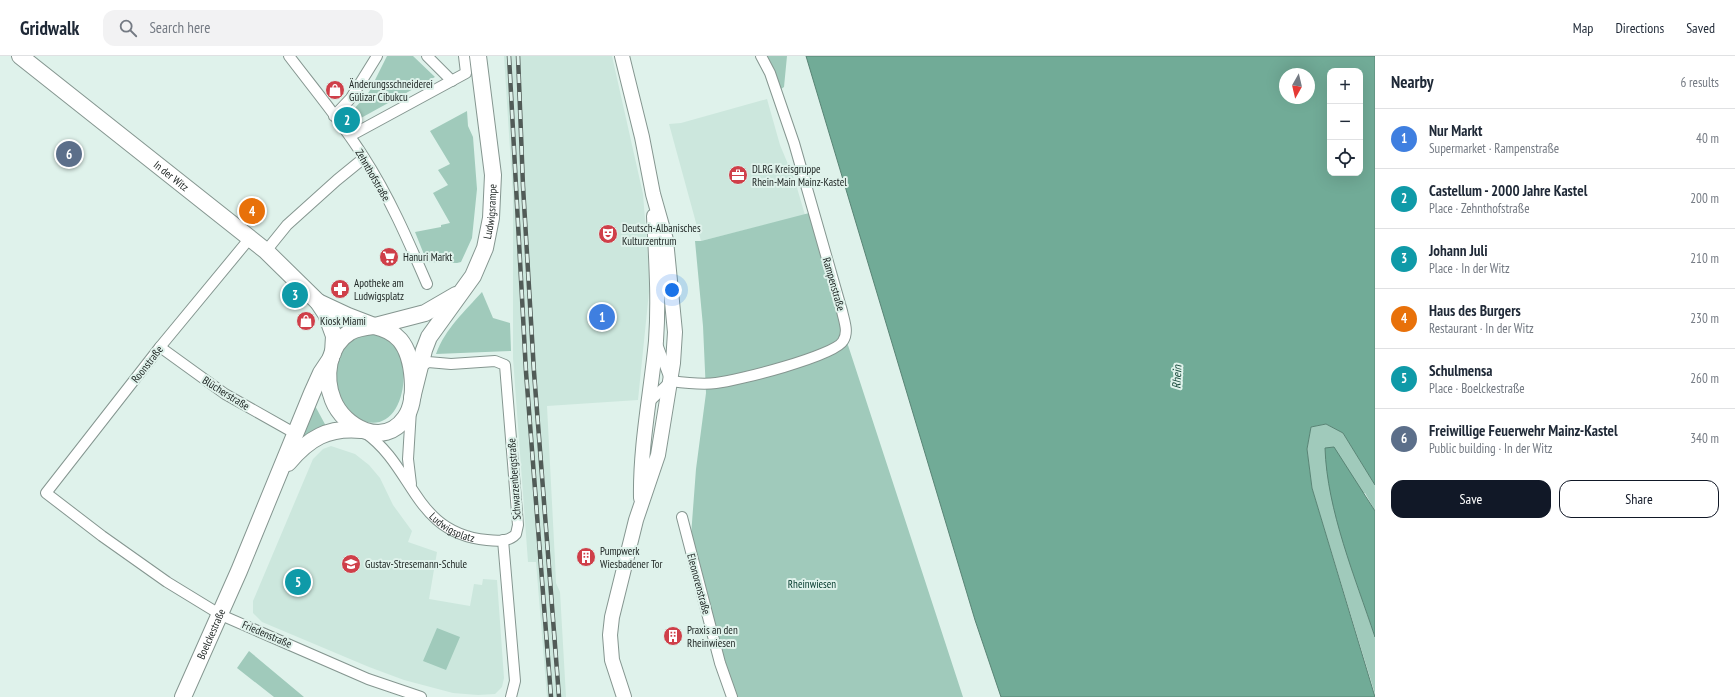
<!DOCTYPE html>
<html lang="en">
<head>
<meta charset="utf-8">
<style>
	body { margin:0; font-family:"PT Sans Narrow",sans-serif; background:#f2f2f3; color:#1f2937 }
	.controls { position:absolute; right:12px; top:12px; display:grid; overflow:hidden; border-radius:8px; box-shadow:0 4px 16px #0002 }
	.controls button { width:36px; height:36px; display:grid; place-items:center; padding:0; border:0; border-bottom:1px solid #e0e1e3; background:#fff; color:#1f2937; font:20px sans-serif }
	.compass { position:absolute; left:1279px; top:12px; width:36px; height:36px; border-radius:50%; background:#fff; box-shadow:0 4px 16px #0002; rotate:188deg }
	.you { position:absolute; left:672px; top:234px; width:14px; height:14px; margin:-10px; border:3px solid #fff; border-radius:50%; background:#1a73e8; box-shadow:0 0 0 6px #1a73e833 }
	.badge { display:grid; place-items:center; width:26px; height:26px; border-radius:50%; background:#111827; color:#fff; font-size:13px; font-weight:700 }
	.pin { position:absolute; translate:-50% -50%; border:2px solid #fff; box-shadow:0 1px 4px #0006 }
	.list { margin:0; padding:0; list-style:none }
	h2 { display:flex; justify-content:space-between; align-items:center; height:52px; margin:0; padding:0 16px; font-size:17px }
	h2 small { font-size:13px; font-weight:400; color:#747a83 }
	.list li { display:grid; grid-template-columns:26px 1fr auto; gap:12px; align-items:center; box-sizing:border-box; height:60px; padding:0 16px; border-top:1px solid #e0e1e3 }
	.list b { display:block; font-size:15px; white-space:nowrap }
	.list p { margin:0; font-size:13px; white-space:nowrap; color:#747a83 }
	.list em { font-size:13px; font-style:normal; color:#747a83 }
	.actions { display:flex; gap:8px; padding:12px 16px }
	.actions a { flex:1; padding:9px 0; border:1px solid #111827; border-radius:12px; text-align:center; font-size:14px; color:#111827 }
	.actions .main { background:#111827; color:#fff }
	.icon { flex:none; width:22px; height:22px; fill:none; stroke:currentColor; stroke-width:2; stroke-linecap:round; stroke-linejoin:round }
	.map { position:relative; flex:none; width:1375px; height:641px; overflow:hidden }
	header { display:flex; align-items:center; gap:24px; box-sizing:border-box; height:56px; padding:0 20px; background:#fff; border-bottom:1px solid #e0e1e3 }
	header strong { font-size:19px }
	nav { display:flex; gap:22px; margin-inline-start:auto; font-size:14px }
	.search { width:280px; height:36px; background:#f2f2f3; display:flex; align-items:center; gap:10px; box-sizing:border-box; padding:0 14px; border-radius:12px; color:#747a83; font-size:15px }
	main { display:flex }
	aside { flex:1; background:#fff }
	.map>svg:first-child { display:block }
</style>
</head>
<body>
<header>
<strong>Gridwalk</strong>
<div class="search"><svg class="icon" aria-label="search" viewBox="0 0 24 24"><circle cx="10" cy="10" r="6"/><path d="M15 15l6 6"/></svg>Search here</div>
<nav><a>Map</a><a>Directions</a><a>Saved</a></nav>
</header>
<main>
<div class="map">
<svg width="1375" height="641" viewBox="0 0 1375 641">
	<rect width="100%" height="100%" fill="#dff2eb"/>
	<path fill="#cce7dd" d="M504,0H612L643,138L650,226L638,344L547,350L555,505L556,527L560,536L566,641H547L536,506H528L513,302V141Z
		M767,43L780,89L795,125L805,159L701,185L669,68L681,67Z
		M331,390L355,398L369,409L380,422L393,449L412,475L408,486L437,496L429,543L470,550L474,528L482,529L483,523L497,524L504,622L502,631L495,638L478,639L453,637L404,624L369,611L262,566L253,557V545L313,403L323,393Z"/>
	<path fill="#a0cabb" d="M387,0H413L435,21L352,67L347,61L369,36Z
		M766,0H787L784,31L781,33L776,18Z
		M467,55L468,70L473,81L477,133L472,182L461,206L457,207L427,206L415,176L441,171V169L450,167L433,137L448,129L438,114L450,108L430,75Z
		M813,156L845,280L963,641H732L690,493L696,413L706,337L703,270L695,185H701Z
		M482,236L493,262L510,267L511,295L436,298C445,273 465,255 482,236Z
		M369,276C375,278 384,280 389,283C397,289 402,304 403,313C405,325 402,342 396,352C371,394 315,337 341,297C343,293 346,287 349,284C355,280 363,278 369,276Z
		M313,346L327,372L298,384Z
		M1326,368L1343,377L1375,429V455L1365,437L1333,448L1353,518L1375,581V638L1312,432L1307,393L1311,371Z
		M437,572L460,581L446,614L423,605Z
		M249,595L304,641H274L237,612Z"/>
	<path fill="#71ab97" stroke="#598475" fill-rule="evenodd" d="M806,0H1375V429L1343,377L1326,368L1311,371L1307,393L1312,432L1375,641H1001L975,564ZM1330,15H1360V117H1330ZM1285,18H1309V42H1285Z
		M1334,391L1375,455V581C1355,521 1327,454 1325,392Z"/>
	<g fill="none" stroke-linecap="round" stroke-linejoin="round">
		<g stroke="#859690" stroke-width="12">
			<g id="minor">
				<path d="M289,0C314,33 341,65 363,100C389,140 408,184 427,228"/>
				<path d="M427,0L452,25"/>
				<path d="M334,60L351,42L377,0"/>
				<path d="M350,80L466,17L464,0"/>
				<path d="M250,182L160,291L46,437L102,480L167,526L221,559L368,623L421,641"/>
				<path d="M266,195L287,169L337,124L364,102"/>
				<path d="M657,288L670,323"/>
				<path d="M160,291L225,338L296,378"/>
				<path d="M671,325C686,327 701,329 716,327C736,325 835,300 843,285C849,276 844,265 842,255L794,87L770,17L761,0"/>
				<path d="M649,346L671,325"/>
				<path id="s1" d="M364,376C415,411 413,477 487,484C497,485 509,486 516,478L518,469L505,309L495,305L451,308L428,306L419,312"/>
				<path d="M411,428L408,403L411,354"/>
				<path d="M682,461L720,607L732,641"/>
				<path d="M503,484L515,625L511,641"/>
			</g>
		</g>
		<g stroke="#859690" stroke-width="16">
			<path id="secondary" d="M622,0L642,81L653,138L666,184L675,276L673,307L658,399L636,464L612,561L610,579L612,604L624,641
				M641,442C640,390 651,337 656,285C659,243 656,202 654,160"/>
		</g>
		<g stroke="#859690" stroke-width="18">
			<g id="primary">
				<path id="s2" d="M20,0L266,195L318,246L326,258L334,280L333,297"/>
				<path d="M318,246L348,260L374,270"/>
				<path d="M374,270C383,272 394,277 400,284C414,301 418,344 405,362C384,392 344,372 333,344C324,322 327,290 350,276C357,272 366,271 374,270Z"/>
				<path d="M375,270L425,257L456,239"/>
				<path id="s3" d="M412,342L424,294L429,281L473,220L485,192L491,162L493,119L478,0"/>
				<path d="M288,407C309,382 328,371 361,374"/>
				<path id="s4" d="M183,641L239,515L312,337L321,317L331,302"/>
			</g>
		</g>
		<use href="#minor" stroke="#fff" stroke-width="10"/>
		<use href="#secondary" stroke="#fff" stroke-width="14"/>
		<use href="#primary" stroke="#fff" stroke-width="16"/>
		<g stroke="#515b57" stroke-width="4.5">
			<path id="rail" d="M509,0L526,316L551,641
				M518,0L523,130L534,316L559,641"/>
		</g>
		<use href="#rail" stroke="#dff2eb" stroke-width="3" stroke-dasharray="9" stroke-linecap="butt"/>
	</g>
	<defs>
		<g id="shop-disc" transform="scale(1)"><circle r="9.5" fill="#cf3f49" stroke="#dff2eb"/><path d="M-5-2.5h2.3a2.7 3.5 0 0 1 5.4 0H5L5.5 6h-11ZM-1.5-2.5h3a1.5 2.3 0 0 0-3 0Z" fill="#fff"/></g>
		<g id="office-disc" transform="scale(1)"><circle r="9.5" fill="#cf3f49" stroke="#dff2eb"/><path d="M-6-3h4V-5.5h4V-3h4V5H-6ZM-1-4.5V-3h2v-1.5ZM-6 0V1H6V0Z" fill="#fff"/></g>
		<g id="theatre-disc" transform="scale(1)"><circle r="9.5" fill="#cf3f49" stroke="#dff2eb"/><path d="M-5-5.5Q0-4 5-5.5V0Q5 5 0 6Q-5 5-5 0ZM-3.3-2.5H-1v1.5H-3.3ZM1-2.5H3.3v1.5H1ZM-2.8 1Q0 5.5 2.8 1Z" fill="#fff"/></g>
		<g id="supermarket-disc" transform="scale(1)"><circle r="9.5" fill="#cf3f49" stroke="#dff2eb"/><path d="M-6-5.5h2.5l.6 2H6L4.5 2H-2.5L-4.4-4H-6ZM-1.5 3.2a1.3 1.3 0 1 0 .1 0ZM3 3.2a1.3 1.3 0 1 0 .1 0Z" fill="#fff"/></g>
		<g id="pharmacy-disc" transform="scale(1)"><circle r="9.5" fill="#cf3f49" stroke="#dff2eb"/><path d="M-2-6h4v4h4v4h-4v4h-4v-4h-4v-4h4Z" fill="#fff"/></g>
		<g id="building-disc" transform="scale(1)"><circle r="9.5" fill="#cf3f49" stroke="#dff2eb"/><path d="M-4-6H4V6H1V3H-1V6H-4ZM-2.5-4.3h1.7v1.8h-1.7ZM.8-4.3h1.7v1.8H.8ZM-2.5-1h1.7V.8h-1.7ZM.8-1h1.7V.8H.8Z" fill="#fff"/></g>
		<g id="school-disc" transform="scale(1)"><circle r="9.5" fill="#cf3f49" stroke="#dff2eb"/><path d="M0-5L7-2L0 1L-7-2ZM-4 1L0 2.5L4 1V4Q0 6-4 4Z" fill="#fff"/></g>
	</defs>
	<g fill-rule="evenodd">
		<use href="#shop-disc" x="335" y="34"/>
		<use href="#office-disc" x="738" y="119"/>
		<use href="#theatre-disc" x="608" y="178"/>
		<use href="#supermarket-disc" x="389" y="201"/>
		<use href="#pharmacy-disc" x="340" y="233"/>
		<use href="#shop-disc" x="306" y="265"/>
		<use href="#building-disc" x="586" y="501"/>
		<use href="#school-disc" x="351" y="508"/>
		<use href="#building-disc" x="673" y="580"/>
	</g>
	<g text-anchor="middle" stroke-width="4" stroke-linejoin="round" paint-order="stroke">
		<g font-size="11" fill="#212826" stroke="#dff2eb" text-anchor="start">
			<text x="349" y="32">Änderungsschneiderei<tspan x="349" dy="13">Gülizar Cibukcu</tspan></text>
			<text x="752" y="117">DLRG Kreisgruppe<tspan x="752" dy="13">Rhein-Main Mainz-Kastel</tspan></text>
			<text x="622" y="176">Deutsch-Albanisches<tspan x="622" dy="13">Kulturzentrum</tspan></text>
			<text x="403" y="205">Hanuri Markt</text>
			<text x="354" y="231">Apotheke am<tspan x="354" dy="13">Ludwigsplatz</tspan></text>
			<text x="320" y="269">Kiosk Miami</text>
			<text x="600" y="499">Pumpwerk<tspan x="600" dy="13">Wiesbadener Tor</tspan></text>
			<text x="365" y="512">Gustav-Stresemann-Schule</text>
			<text x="687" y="578">Praxis an den<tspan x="687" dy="13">Rheinwiesen</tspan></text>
		</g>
		<g font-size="11" fill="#212826" stroke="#dff2eb">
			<text transform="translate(373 119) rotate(60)" y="4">Zehnthofstraße</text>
			<text dy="4" stroke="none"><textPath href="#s2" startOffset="193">In der Witz</textPath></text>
			<text dy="4" stroke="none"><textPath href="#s3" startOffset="206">Ludwigsrampe</textPath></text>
			<text transform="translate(834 228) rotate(74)" y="4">Rampenstraße</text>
			<text transform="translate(147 308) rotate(-52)" y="4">Roonstraße</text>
			<text transform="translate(226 337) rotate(32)" y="4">Blücherstraße</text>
			<text transform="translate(514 423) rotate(-94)" y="4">Schwarzenbergstraße</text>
			<text dy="4" stroke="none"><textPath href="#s1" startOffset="132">Ludwigsplatz</textPath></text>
			<text transform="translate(699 528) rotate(75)" y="4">Eleonorenstraße</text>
			<text dy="4" stroke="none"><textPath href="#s4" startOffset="69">Boelckestraße</textPath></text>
			<text transform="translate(267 578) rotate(23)" y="4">Friedenstraße</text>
		</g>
		<g font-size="11" fill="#00372a" stroke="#dff2eb">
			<text x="812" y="532">Rheinwiesen</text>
		</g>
		<g font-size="12" font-style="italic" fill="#1d4e3f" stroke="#dff2eb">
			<text transform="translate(1177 321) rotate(-88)" y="4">Rhein</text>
		</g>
	</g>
</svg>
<div class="controls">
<button>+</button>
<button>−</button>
<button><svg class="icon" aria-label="locate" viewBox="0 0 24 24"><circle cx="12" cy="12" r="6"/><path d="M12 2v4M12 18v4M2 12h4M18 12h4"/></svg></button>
</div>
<svg class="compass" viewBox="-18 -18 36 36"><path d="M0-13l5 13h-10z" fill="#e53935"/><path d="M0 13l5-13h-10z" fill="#747a83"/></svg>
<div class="you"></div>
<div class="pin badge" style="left:602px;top:261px;background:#3f7fe0">1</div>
<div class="pin badge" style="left:347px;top:64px;background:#0f9aa8">2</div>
<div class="pin badge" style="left:295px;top:239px;background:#0f9aa8">3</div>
<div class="pin badge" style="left:252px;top:155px;background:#e8710a">4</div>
<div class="pin badge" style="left:298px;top:526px;background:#0f9aa8">5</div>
<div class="pin badge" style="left:69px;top:98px;background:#5c6f8a">6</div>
</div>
<aside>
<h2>Nearby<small>6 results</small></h2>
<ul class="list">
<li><span class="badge" style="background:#3f7fe0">1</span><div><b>Nur Markt</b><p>Supermarket · Rampenstraße</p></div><em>40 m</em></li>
<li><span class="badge" style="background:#0f9aa8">2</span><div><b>Castellum - 2000 Jahre Kastel</b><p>Place · Zehnthofstraße</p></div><em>200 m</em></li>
<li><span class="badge" style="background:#0f9aa8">3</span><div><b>Johann Juli</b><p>Place · In der Witz</p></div><em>210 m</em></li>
<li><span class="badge" style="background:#e8710a">4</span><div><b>Haus des Burgers</b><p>Restaurant · In der Witz</p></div><em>230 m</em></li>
<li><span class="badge" style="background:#0f9aa8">5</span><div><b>Schulmensa</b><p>Place · Boelckestraße</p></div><em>260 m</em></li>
<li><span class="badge" style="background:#5c6f8a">6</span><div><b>Freiwillige Feuerwehr Mainz-Kastel</b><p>Public building · In der Witz</p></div><em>340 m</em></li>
</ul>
<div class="actions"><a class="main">Save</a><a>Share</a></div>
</aside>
</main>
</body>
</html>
